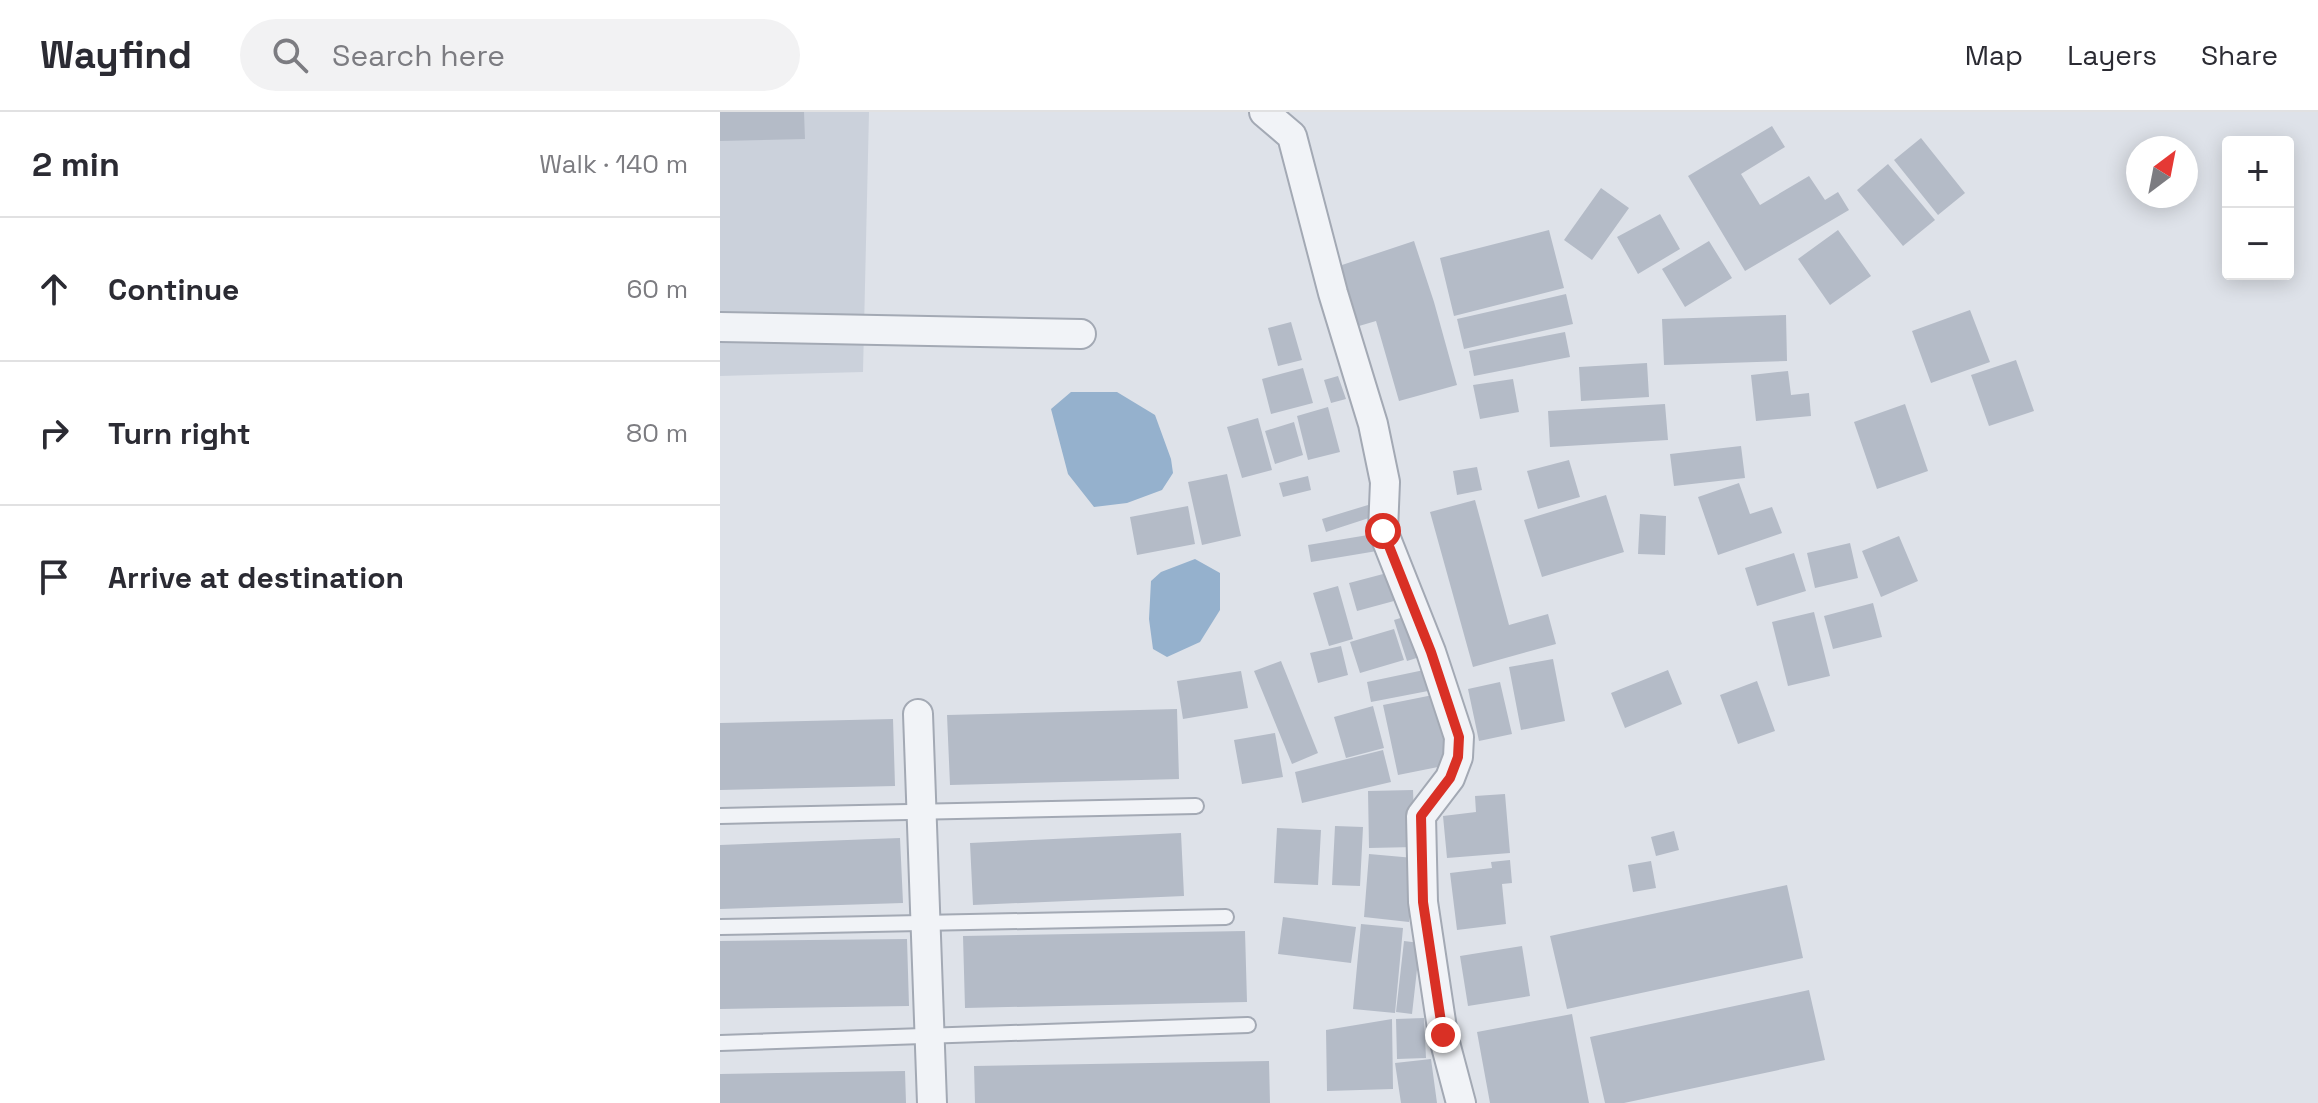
<!DOCTYPE html>
<html lang="en">
<head>
<meta charset="utf-8">
<style>
	body { margin:0; font-family:"Space Grotesk",sans-serif; background:#f2f2f3; color:#2b2b33 }
	.controls { position:absolute; right:24px; top:24px; display:grid; overflow:hidden; border-radius:8px; box-shadow:0 4px 20px #0003 }
	.controls button { width:72px; height:72px; display:grid; place-items:center; padding:0; border:0; border-bottom:2px solid #e1e1e2; background:#fff; color:#2b2b33; font:40px sans-serif }
	.compass { position:absolute; left:1406px; top:24px; width:72px; height:72px; border-radius:50%; background:#fff; box-shadow:0 4px 20px #0003; rotate:32deg }
	.stop { position:absolute; width:24px; height:24px; margin:-18px; border:6px solid #d93025; border-radius:50%; background:#fff }
	.stop.end { background:#d93025; border-color:#fff; box-shadow:0 2px 8px #0008 }
	.list { margin:0; padding:0; list-style:none }
	h2 { display:flex; justify-content:space-between; align-items:center; height:104px; margin:0; padding:0 32px; font-size:34px }
	h2 small { font-size:26px; font-weight:400; color:#7c7c81 }
	.list li { display:grid; grid-template-columns:52px 1fr auto; gap:24px; align-items:center; box-sizing:border-box; height:144px; padding:0 32px; border-top:2px solid #e1e1e2 }
	.list b { display:block; font-size:30px; white-space:nowrap }
	.list em { font-size:26px; font-style:normal; color:#7c7c81 }
	.icon { flex:none; width:44px; height:44px; fill:none; stroke:currentColor; stroke-width:2; stroke-linecap:round; stroke-linejoin:round }
	.map { position:relative; flex:none; width:1598px; height:991px; overflow:hidden }
	header { display:flex; align-items:center; gap:48px; box-sizing:border-box; height:112px; padding:0 40px; background:#fff; border-bottom:2px solid #e1e1e2 }
	header strong { font-size:38px }
	nav { display:flex; gap:44px; margin-inline-start:auto; font-size:28px }
	.search { width:560px; height:72px; background:#f2f2f3; display:flex; align-items:center; gap:20px; box-sizing:border-box; padding:0 28px; border-radius:44px; color:#7c7c81; font-size:30px }
	main { display:flex }
	aside { flex:1; background:#fff }
	.map>svg:first-child { display:block }
</style>
</head>
<body>
<header>
<strong>Wayfind</strong>
<div class="search"><svg class="icon" aria-label="search" viewBox="0 0 24 24"><circle cx="10" cy="10" r="6"/><path d="M15 15l6 6"/></svg>Search here</div>
<nav><a>Map</a><a>Layers</a><a>Share</a></nav>
</header>
<main>
<aside>
<h2>2 min<small>Walk · 140 m</small></h2>
<ul class="list">
<li><svg class="icon" aria-label="ahead" viewBox="0 0 24 24"><path d="M12 20V5M6 11l6-6 6 6"/></svg><div><b>Continue</b></div><em>60 m</em></li>
<li><svg class="icon" aria-label="right" viewBox="0 0 24 24"><path d="M7 20v-9h11M14 6l5 5-5 5"/></svg><div><b>Turn right</b></div><em>80 m</em></li>
<li><svg class="icon" aria-label="arrive" viewBox="0 0 24 24"><path d="M6 21V4h12l-3 4 3 4H6"/></svg><div><b>Arrive at destination</b></div></li>
</ul>
</aside>
<div class="map">
<svg width="1598" height="991" viewBox="0 0 1598 991">
	<rect width="100%" height="100%" fill="#dee2e9"/>
	<path fill="#cbd1db" d="M0,0H149L143,260L0,264Z"/>
	<path fill="#95b1cd" d="M351,280H397L435,303L451,347L453,361L442,378L407,391L374,395L348,362L331,297Z
		M475,447L500,461V498L480,530L447,545L433,537L429,507L431,469L441,460Z"/>
	<path fill="#b4bbc7" d="M0,0H84L85,27L0,29Z
		M1052,14L1065,35L1021,62L1040,93L1089,64L1105,88L1118,80L1129,98L1025,159L968,64Z
		M1201,26L1245,81L1218,103L1174,48Z
		M1168,52L1215,108L1183,134L1137,78Z
		M881,76L909,96L872,148L844,128Z
		M940,102L960,137L918,162L897,125Z
		M829,118L844,176L734,204L720,146Z
		M1118,118L1151,164L1110,193L1078,147Z
		M694,129L714,190L737,273L679,289L656,209L639,214L619,154Z
		M989,129L1012,166L965,195L942,157Z
		M846,182L853,212L744,237L737,207Z
		M1250,198L1270,250L1211,271L1192,219Z
		M1066,203L1067,249L944,253L942,207Z
		M571,210L582,248L558,254L548,216Z
		M845,220L850,245L754,264L749,239Z
		M1296,248L1314,299L1269,314L1251,263Z
		M927,251L929,285L861,289L859,255Z
		M583,256L593,291L551,302L542,267Z
		M1068,259L1071,283L1089,281L1091,304L1036,309L1031,263Z
		M618,264L626,287L611,291L604,268Z
		M793,267L799,300L760,307L753,273Z
		M945,292L948,328L830,335L828,299Z
		M1185,292L1208,359L1157,377L1134,310Z
		M608,295L620,340L588,348L577,304Z
		M538,306L552,358L522,366L507,315Z
		M574,310L583,343L555,352L545,319Z
		M1021,334L1025,366L954,374L950,342Z
		M849,348L860,385L818,397L807,359Z
		M757,355L762,378L737,383L733,359Z
		M507,362L521,424L482,433L468,370Z
		M588,364L591,378L563,385L559,371Z
		M1019,371L1030,402L1052,395L1062,421L998,443L978,385Z
		M886,383L904,440L822,465L804,408Z
		M755,388L789,513L828,502L836,532L753,555L710,400Z
		M648,393L652,405L606,420L602,407Z
		M468,394L475,432L417,443L410,405Z
		M920,402L946,404L945,443L918,442Z
		M654,422L657,439L591,450L588,433Z
		M1179,424L1198,469L1161,485L1142,439Z
		M1130,431L1138,466L1095,476L1087,441Z
		M1074,441L1086,479L1037,494L1025,456Z
		M667,461L674,489L637,499L629,471Z
		M618,474L633,527L609,534L593,481Z
		M1153,491L1162,525L1113,537L1104,504Z
		M1094,500L1110,564L1068,574L1052,510Z
		M690,503L703,544L687,549L674,508Z
		M674,517L684,548L640,561L630,530Z
		M621,534L628,563L598,571L590,541Z
		M833,547L845,609L801,618L789,555Z
		M561,549L598,641L572,652L534,559Z
		M704,558L708,579L651,590L647,570Z
		M948,558L962,592L905,616L891,581Z
		M521,559L528,596L463,607L457,569Z
		M1037,569L1055,619L1018,632L1000,583Z
		M780,570L792,622L759,629L748,577Z
		M718,582L733,652L678,663L663,593Z
		M653,594L664,636L626,646L614,605Z
		M457,597L459,667L230,673L227,603Z
		M173,607L175,674L0,678V611Z
		M555,621L563,665L522,672L514,628Z
		M663,638L671,670L582,691L575,660Z
		M693,678L695,735L649,736L648,679Z
		M785,682L790,741L727,746L723,704L756,700L755,684Z
		M615,714L643,715L640,774L612,773Z
		M557,716L601,718L598,773L554,771Z
		M954,719L959,738L936,744L931,725Z
		M461,721L464,784L253,793L250,731Z
		M180,726L183,791L0,797V733Z
		M649,742L694,746L689,810L644,805Z
		M790,748L792,771L782,772L786,812L737,818L730,761L772,756L771,750Z
		M931,749L936,776L913,780L908,753Z
		M1067,773L1083,846L847,897L830,824Z
		M563,805L636,815L631,851L558,842Z
		M641,812L683,816L675,901L633,897Z
		M525,819L527,890L245,896L243,824Z
		M187,827L189,894L0,897V829Z
		M684,829L700,831L692,902L676,900Z
		M802,834L810,884L748,894L740,844Z
		M1089,878L1105,948L904,991H885L870,925Z
		M852,902L869,991H770L757,920Z
		M704,906L706,946L677,947L676,907Z
		M672,907L673,977L607,979L606,918Z
		M711,947L717,991H681L675,951Z
		M549,949L550,991H255L254,954Z
		M185,959L186,991H0V962Z"/>
	<g fill="none" stroke-linecap="round" stroke-linejoin="round">
		<g stroke="#a3a9b4" stroke-width="18">
			<path id="service" d="M0,704L476,694
				M0,815L506,805
				M0,931L528,913"/>
		</g>
		<g stroke="#a3a9b4" stroke-width="32">
			<path id="minor" d="M544,0L572,24L613,181L653,312L665,370L663,419L711,540L739,625L738,645L730,666L701,704L703,790L723,923L741,991
				M0,215L361,222
				M198,602L212,991"/>
		</g>
		<use href="#service" stroke="#f1f3f7" stroke-width="14"/>
		<use href="#minor" stroke="#f1f3f7" stroke-width="28"/>
	</g>
	<g fill="none" stroke-linecap="round" stroke-linejoin="round">
		<path stroke="#d93025" stroke-width="10" d="M663,419L711,540L739,625L738,645L730,666L701,704L703,790L723,923"/>
	</g>
</svg>
<div class="controls">
<button>+</button>
<button>−</button>
</div>
<svg class="compass" viewBox="-18 -18 36 36"><path d="M0-13l5 13h-10z" fill="#e53935"/><path d="M0 13l5-13h-10z" fill="#7c7c81"/></svg>
<div class="stop" style="left:663px;top:419px"></div>
<div class="stop end" style="left:723px;top:923px"></div>
</div>
</main>
</body>
</html>
